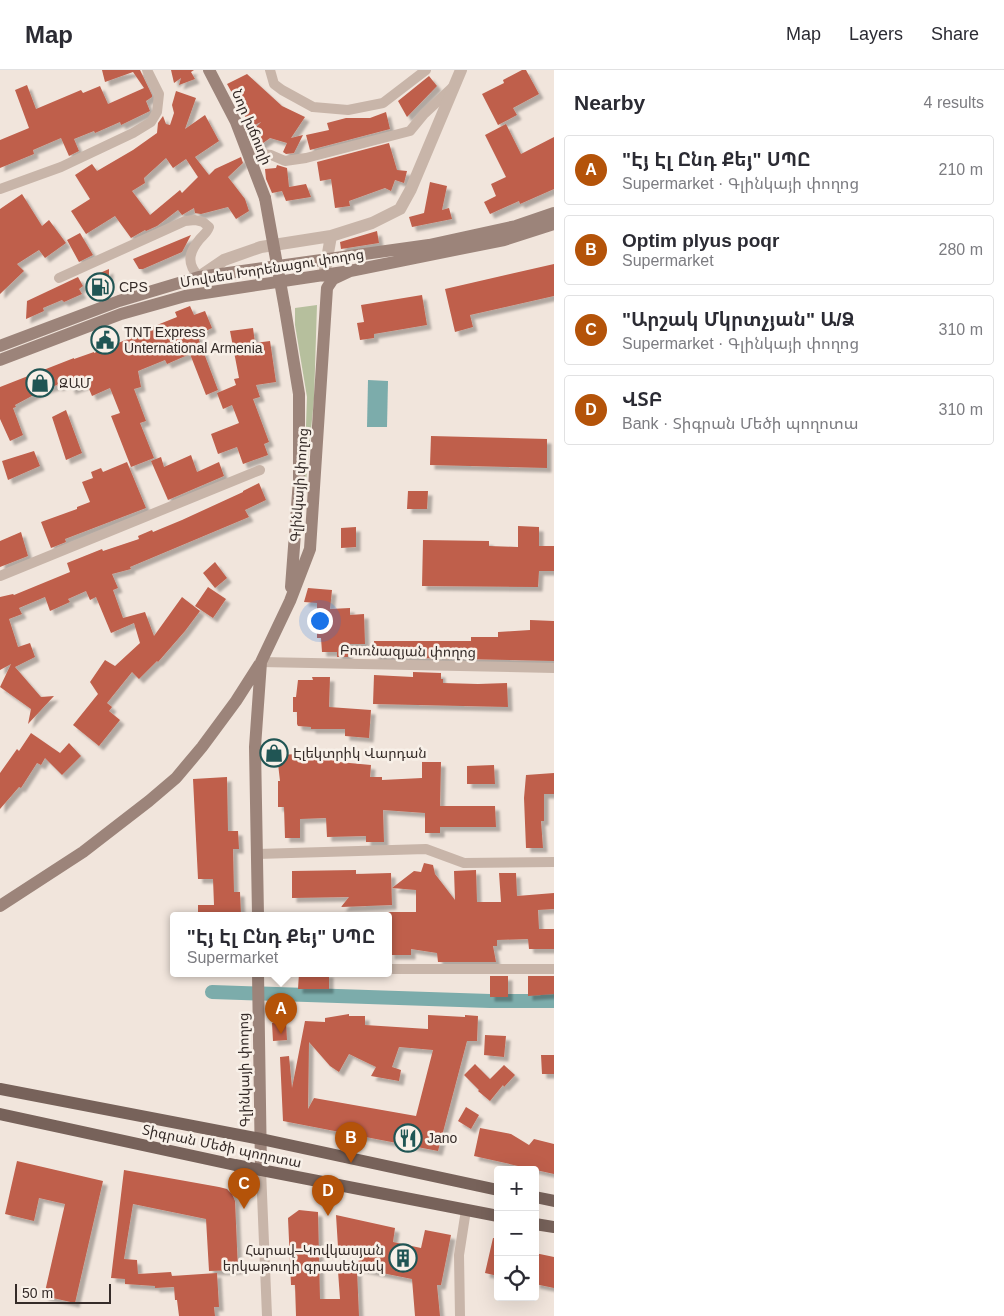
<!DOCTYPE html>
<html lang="en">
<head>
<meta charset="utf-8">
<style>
	body { margin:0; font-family:Helvetica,"Noto Sans Armenian",sans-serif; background:#f2f2f3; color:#2b2b33 }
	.controls { position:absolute; right:15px; bottom:15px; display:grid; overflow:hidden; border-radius:5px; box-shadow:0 5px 20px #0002 }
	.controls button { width:45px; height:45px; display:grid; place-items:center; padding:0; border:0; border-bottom:1px solid #e1e1e2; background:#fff; color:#2b2b33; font:25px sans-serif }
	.scale { position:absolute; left:15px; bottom:12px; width:96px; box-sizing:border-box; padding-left:5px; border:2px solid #352b28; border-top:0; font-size:14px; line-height:18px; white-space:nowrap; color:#352b28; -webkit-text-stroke:4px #f8f0e8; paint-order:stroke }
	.you { position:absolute; left:319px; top:550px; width:18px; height:18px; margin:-12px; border:4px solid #fff; border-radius:50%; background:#1a73e8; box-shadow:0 0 0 8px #1a73e833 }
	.badge { display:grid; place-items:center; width:32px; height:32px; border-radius:50%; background:#b45309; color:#fff; font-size:16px; font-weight:700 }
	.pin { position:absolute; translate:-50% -41px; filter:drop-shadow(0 1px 2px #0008) }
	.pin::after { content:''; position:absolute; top:26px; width:18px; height:15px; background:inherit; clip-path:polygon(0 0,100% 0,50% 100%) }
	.popup { position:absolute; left:170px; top:842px; width:222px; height:65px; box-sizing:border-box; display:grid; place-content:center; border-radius:5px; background:#fff; filter:drop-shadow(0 1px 4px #0005); font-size:16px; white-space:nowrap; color:#7c7c81 }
	.popup b { font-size:19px; color:#2b2b33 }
	.popup::after { content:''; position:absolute; left:50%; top:100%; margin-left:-10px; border:10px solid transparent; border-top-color:#fff }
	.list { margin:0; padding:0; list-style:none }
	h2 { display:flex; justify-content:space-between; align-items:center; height:65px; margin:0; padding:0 20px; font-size:21px }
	h2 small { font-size:16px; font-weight:400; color:#7c7c81 }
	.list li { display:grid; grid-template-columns:32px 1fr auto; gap:15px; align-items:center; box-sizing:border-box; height:70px; margin:0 10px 10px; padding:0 10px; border:1px solid #e1e1e2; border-radius:5px }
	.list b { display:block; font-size:19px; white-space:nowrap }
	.list p { margin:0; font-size:16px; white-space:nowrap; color:#7c7c81 }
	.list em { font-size:16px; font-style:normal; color:#7c7c81 }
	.icon { flex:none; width:28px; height:28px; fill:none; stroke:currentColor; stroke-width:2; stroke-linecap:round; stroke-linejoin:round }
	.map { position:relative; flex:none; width:554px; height:1246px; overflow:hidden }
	header { display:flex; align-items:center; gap:30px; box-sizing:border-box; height:70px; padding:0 25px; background:#fff; border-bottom:1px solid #e1e1e2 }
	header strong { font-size:24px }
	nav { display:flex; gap:28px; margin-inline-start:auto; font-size:18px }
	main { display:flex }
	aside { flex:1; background:#fff }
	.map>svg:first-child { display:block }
</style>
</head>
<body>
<header>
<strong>Map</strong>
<nav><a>Map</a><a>Layers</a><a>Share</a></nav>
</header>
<main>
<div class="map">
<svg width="554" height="1246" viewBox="0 0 554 1246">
	<defs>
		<filter id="shadow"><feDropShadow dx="4.5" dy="4.5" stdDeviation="1" flood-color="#0004"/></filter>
	</defs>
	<rect width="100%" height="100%" fill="#f1e5dc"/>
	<path fill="#b6bf9d" d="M317,235L314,329L303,442L307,327L295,255V238Z"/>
	<path fill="#7cacab" d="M368,310L388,311L387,357H367Z"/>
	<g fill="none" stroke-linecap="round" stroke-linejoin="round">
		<path stroke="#7cacab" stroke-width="14" d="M212,922L490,931H554"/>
	</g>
	<path fill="#bf5f4b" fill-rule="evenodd" filter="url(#shadow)" d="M102,0H140L152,25V27L146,31L150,41L121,55L120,52L95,63L94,61L74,69L79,81L69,86L61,68L33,80L34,84L0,98V70L29,58L15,20L27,15L36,39L81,20L83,23L100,16L108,34L144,18L133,2L105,12Z
		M171,0H194L191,2L195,9L179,15L181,8L174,13Z
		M522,0H526L539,24L513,38L517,45L498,55L482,24L504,13L503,10Z
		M247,4L282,36L305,47L291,68L303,65L294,83L286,84L283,82L287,73L270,68L259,76L251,62L261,52L251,57L227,14Z
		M429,6L437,16L407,47L398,31Z
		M176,21L196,28L185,59L205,45L219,71L195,87L209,105L215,99L241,87L243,93L228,107L245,129L249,141L236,149L228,137L201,144L195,143L194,138L182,145L178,140L157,156L146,161L145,160L131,168L115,146L86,164L71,141L90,129L75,105L92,94L97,101L133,80L157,63L158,53L163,46L166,54L170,55L174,43L172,35ZM166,88L173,98L186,89L198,107L182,123L180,120L150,145L132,121L145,113L144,108Z
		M386,42L390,59L310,80L306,65L329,60L327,53L346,48H370Z
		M506,54L521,84L554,67V119L520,134L519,131L490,144L484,132L496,126L491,114L506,107L485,65Z
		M389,73L397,100L407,101L404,113L395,110L391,121L385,118L349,131L350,136L335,138L331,109L320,111L317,92Z
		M277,95L287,98L289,117L306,114L311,127L286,131L282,121L272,123L266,109L265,99L276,98Z
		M430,112L447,116L442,140L449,138L452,149L412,157L409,147L424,143Z
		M22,124L42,156L49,150L66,173L45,188L39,180L17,194L24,201L0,224V139Z
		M377,161L379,173L341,179L340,172Z
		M80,163L93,185L79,192L67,170Z
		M191,165L182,182L143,199H139L133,189Z
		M554,194V226L470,245L473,257L455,262L445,219Z
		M109,199V210L100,215L91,207Z
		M78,207L83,216L79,219L82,224L64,232L62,230L43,238L44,241L26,249L27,231Z
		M422,225L427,255L374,264V268L360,270L357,253L364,252L361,235Z
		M190,236L194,245L205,241L212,258L197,265L218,320L206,325L190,284L167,294L165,290L138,301L141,317L134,319L146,351L140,353L154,388L131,397L111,346L120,343L110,318L92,326L87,314L71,320L68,312L58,317L57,315L43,320L15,335L16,337L13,338L23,365L10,371L0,349V317L74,288V289L94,282V283L152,259V257L177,247L175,242Z
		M253,258L255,273L270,271L276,312L256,315L260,327L253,329L269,372L264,374L268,385L243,394L237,377L218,384L211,364L239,353L232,335L223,339L217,323L236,315L234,309L239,308L230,261Z
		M66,340L82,383L66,390L52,347Z
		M431,366L547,369V398L430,395Z
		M34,381L40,396L8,410L2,391Z
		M191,385L197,402L219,392L224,406L168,430L151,391L161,387L164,397Z
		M127,392L146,438L65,469L66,472L51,478L41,452L77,439V437L90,432L82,412L93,408L91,402L101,398L103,402Z
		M259,413L266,430L245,440L249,447L130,497L131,499L112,504L118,518L113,520L123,548L145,542L154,566L182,527L200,541L185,561L158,592L157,591L139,609L132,602L107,633L112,637L109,641L120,650L99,676L73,655L98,624L90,612L105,590L115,596L140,573L134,553L111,563L96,527L90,530L86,521L68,529L70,532L50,541L45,527L19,538L22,544L9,549L18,577L30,573L35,587L15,597L41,627L54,626L28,654L31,639L0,617L11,594L0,600V527L13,524L14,525L70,502L67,493L102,479L103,481L139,469L138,466L152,460L153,462L182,450L243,422V421Z
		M408,421H428L427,439H407Z
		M518,456L539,457V476H554V501H539L538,517L422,516L423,470L489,471V476L518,477Z
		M356,457V477L341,478V458Z
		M21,462L28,486L0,497V471Z
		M215,492L227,508L215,518L203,503Z
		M208,517L226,529L213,548L195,536Z
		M308,518L332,520L330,539L350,538V545L364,544L365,574H348V587H337V582H322L321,568H317V533L304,532Z
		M530,550L554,551V591L374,587V571H471V567H498V562L530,560Z
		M413,602L441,603V609H443V613L478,614L507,613L508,637L373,634L374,605L413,607Z
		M312,607H330L329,637L371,640L369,668L345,666V659H311V657L298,656L297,654V642H293V627H296L298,610H313Z
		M31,663L60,683L69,673L81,686L62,705L45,688L41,695L37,693L21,718L19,717L0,739V703L17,679L19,681Z
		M299,684V688L320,687L321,690H339V692L371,695L370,707H382V710L422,708V692H441L440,736H495L496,757H440V763H425V743L383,740L384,772H366V766L327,767L326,748L300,749V768H285L284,737H278V711H280L277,685Z
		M494,695L495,714H467V696Z
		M554,703V724H544V751H541L543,778H526L524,728L526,705Z
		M227,707L228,761H238L239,779H233L234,822H240L241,845H198V835H214L213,809H198L193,709Z
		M424,793L433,795L435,804L455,830L454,801L476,800L477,832H501L499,803H516L517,826L554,823V839L538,840L539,859H554V879H529L528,869L497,870V876H493L496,892H438L437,883L411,879V885H390L388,842H416V820L392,818L414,801L421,802Z
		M356,800V804L391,803L392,835L341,837L349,827L292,828V801Z
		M299,903H329V919H298Z
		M490,906H508V927H490Z
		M528,906H554V924L528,926Z
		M349,944V946H365V955L428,959V945L465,947V945L478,946L477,971H467L438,1081L283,1051L280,987L289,986L292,1018L305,951L325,952V948ZM309,972L330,996L339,1002L349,984L376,997L371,1006L399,1011L401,1000L392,997L399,977L433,980L416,1046L314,1028L308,1039Z
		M286,952L287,970L273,971L272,953Z
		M485,965L506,966L504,987L484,985Z
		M541,985H554V1004H542Z
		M475,994L490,1009L504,995L515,1005L504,1017L503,1015L490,1031L478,1021L479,1020L464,1005Z
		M466,1037L479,1045L471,1059L458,1051Z
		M480,1058L511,1064L529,1075L534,1069L554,1074V1104L474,1086Z
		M17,1091L103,1111L75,1233L44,1226L65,1134L39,1128L34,1151L5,1144Z
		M124,1100L219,1117L227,1119L232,1124L235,1131L238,1200L209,1201L206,1149L133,1134L124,1189L137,1190L138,1204L171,1202L172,1206L217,1203L219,1237H214L215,1246H179L177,1230H175L174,1217L155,1218V1216L125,1214V1209L111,1208Z
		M299,1140L318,1142L320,1229H340L338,1201L357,1200L359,1246H296L295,1215H291L288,1148Z
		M336,1145L395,1158L393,1172L421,1178L425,1160L451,1165L441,1215H437L440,1246H415L412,1209L357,1198L361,1181L338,1177Z
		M493,1168H498V1206L485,1203Z
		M535,1183L554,1187V1218L535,1214Z"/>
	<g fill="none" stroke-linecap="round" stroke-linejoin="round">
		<path stroke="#c8b5a9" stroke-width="10" d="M270,0L274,14L282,20L313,37L348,40L383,33L426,0
			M248,82L271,85L285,91L306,88L410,61L424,44L453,17
			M0,119L61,97L133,63L151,52L157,42L159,24L147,0
			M59,208L185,151L195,150L203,152L209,157C207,163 203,165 199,170C188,184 187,194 199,207
			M0,506L260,400
			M261,592L554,598
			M257,784L426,779L464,793L554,792
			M388,899H554
			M261,1100L267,1246
			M460,1246L459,1185L466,1140"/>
		<path stroke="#c8b5a9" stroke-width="12" d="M324,206L331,166
			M199,207L224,190L261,177L331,166L372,153L400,139L411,119L461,0"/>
		<path stroke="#9c847a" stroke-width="12" d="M209,0L236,52L265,128
			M285,239L299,324V410L291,517
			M0,276L119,231L199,207L429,175L516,156L554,143
			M0,290L121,244L185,226L350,201L504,170L554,154
			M0,836L83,782L149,731L176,708L202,677L236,631L259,595
			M258,845L255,677L261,592L290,531L310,479L327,218L333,209L350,201
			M258,903L261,1100"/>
		<path stroke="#77625a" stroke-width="12" d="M0,1019L261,1069L498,1120
			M0,1044L235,1095L498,1146
			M535,1127L554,1131
			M535,1154L554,1157"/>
		<path stroke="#9c847a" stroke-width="12" d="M265,128L285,239"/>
	</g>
	<defs>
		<g id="fuel-ring" transform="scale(1.4375)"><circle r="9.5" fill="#f8f0e8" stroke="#205554" stroke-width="1.5"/><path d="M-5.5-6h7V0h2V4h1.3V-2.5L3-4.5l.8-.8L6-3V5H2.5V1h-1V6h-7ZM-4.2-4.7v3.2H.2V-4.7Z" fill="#205554"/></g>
		<g id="civic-ring" transform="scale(1.4375)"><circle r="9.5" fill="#f8f0e8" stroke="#205554" stroke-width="1.5"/><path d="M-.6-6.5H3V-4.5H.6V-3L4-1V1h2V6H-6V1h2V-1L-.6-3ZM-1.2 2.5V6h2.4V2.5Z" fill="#205554"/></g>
		<g id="shop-ring" transform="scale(1.4375)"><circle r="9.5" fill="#f8f0e8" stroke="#205554" stroke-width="1.5"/><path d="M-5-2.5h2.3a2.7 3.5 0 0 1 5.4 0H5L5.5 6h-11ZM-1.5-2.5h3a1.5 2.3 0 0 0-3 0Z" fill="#205554"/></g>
		<g id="restaurant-ring" transform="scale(1.4375)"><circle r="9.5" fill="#f8f0e8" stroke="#205554" stroke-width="1.5"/><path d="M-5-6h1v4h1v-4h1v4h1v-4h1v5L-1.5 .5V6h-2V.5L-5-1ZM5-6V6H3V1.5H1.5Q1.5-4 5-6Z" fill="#205554"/></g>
		<g id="building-ring" transform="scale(1.4375)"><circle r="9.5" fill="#f8f0e8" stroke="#205554" stroke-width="1.5"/><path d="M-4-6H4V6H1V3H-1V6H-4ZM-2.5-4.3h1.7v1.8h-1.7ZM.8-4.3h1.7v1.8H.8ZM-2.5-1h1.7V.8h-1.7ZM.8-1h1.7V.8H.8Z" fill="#205554"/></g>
	</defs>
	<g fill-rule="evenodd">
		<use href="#fuel-ring" x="100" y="217"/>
		<use href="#civic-ring" x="105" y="270"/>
		<use href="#shop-ring" x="40" y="313"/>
		<use href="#shop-ring" x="274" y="683"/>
		<use href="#restaurant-ring" x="408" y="1068"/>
		<use href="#building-ring" x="403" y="1188"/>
	</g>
	<g text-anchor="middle" stroke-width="5" stroke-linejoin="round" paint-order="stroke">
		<g font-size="14" fill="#352b28" stroke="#f8f0e8">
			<text transform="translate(252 57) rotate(67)" y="5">Նոր խճուղի</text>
			<text transform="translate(272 198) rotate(-9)" y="5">Մովսես Խորենացու փողոց</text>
			<text transform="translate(299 415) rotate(-86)" y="5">Գլինկայի փողոց</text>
			<text transform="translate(408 581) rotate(1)" y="5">Բուռնազյան փողոց</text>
			<text transform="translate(244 1000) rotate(-91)" y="5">Գլինկայի փողոց</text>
			<text transform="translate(222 1076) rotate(12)" y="5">Տիգրան Մեծի պողոտա</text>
		</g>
		<g font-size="14" fill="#352b28" stroke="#f8f0e8" text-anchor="start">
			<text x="119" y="222">CPS</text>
			<text x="124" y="267">TNT Express<tspan x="124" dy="16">Unternational Armenia</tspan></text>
			<text x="59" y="318">ԶԱՄ</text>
			<text x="293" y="688">Էլեկտրիկ Վարդան</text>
			<text x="427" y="1073">Jano</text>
			<text x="384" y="1185" text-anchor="end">Հարավ–Կովկասյան<tspan x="384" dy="16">երկաթուղի գրասենյակ</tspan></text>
		</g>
	</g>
</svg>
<div class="controls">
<button>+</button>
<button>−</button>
<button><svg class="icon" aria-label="locate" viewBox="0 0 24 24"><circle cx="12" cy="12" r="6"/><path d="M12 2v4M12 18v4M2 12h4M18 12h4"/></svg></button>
</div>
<div class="scale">50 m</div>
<div class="you"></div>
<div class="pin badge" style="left:281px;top:964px">A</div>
<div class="popup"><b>&quot;Էյ Էլ Ընդ Քեյ&quot; ՍՊԸ</b>Supermarket</div>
<div class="pin badge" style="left:351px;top:1093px">B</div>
<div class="pin badge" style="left:244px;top:1139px">C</div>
<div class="pin badge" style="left:328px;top:1146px">D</div>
</div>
<aside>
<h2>Nearby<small>4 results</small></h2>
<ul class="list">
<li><span class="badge">A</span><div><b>&quot;Էյ Էլ Ընդ Քեյ&quot; ՍՊԸ</b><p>Supermarket · Գլինկայի փողոց</p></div><em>210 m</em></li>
<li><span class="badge">B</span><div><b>Optim plyus poqr</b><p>Supermarket</p></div><em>280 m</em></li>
<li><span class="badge">C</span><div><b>&quot;Արշակ Մկրտչյան&quot; Ա/Ձ</b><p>Supermarket · Գլինկայի փողոց</p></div><em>310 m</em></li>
<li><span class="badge">D</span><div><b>ՎՏԲ</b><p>Bank · Տիգրան Մեծի պողոտա</p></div><em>310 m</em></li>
</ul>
</aside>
</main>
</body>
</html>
